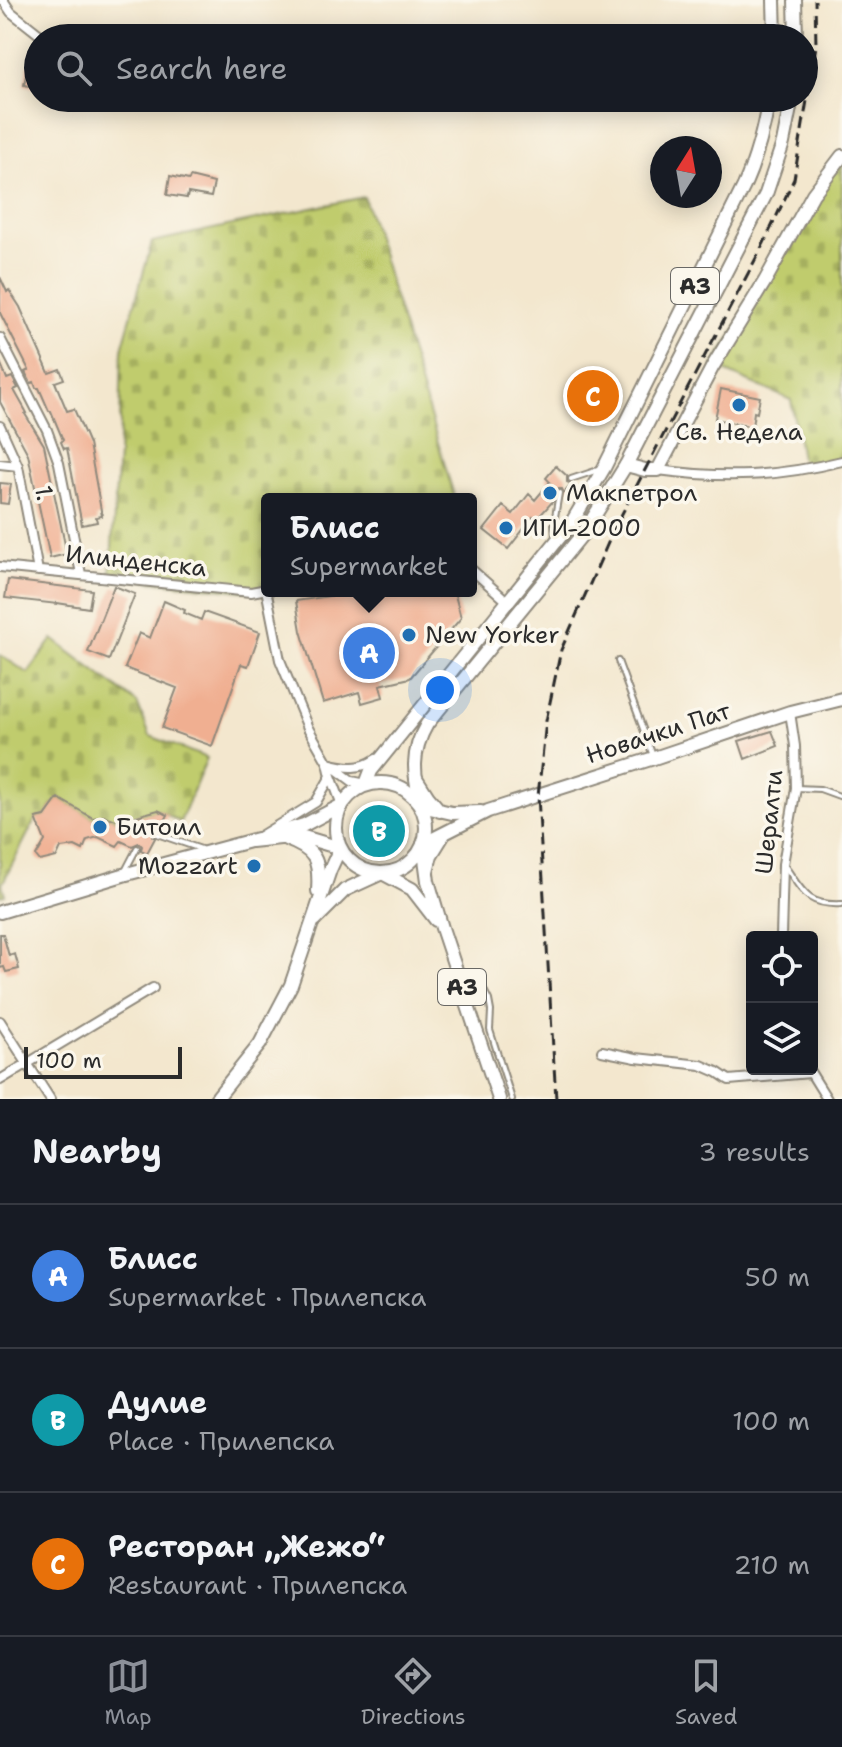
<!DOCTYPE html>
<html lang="en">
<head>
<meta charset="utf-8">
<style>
	body { margin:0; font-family:"Shantell Sans",sans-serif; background:#20242c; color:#f1f3f6 }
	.controls { position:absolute; right:24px; bottom:24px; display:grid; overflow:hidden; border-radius:8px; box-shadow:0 4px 20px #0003 }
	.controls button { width:72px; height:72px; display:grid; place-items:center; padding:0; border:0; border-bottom:2px solid #363941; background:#171b24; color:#f1f3f6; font:40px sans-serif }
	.compass { position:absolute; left:650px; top:136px; width:72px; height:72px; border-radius:50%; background:#171b24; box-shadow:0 4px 20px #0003; rotate:11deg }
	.scale { position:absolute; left:24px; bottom:20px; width:158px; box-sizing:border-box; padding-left:8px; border:4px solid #2b2b2b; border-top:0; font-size:22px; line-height:28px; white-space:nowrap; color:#2b2b2b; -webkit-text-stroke:6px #fbf7ec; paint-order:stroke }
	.you { position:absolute; left:440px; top:690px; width:28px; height:28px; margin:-20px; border:6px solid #fff; border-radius:50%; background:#1a73e8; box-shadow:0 0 0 12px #1a73e833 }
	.badge { display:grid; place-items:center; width:52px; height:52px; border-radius:50%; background:#8c9099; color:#fff; font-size:26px; font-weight:700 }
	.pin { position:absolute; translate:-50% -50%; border:4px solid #fff; box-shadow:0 2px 8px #0006 }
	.popup { position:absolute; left:261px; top:493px; width:216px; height:104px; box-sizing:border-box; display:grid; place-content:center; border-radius:8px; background:#171b24; filter:drop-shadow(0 2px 6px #0005); font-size:26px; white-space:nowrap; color:#9ea1a6 }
	.popup b { font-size:30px; color:#f1f3f6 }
	.popup::after { content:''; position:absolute; left:50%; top:100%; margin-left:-16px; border:16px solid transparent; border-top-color:#171b24 }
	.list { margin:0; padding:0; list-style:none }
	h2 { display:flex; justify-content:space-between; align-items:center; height:104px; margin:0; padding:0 32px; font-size:34px }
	h2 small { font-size:26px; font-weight:400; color:#9ea1a6 }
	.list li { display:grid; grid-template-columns:52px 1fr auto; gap:24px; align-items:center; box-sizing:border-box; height:144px; padding:0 32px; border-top:2px solid #363941 }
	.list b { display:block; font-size:30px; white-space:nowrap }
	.list p { margin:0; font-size:26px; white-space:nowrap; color:#9ea1a6 }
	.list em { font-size:26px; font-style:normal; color:#9ea1a6 }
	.icon { flex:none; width:44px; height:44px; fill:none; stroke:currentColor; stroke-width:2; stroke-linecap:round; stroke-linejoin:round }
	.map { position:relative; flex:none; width:842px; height:1099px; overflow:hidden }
	.search { position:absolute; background:#171b24; box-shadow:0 4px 20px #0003; left:24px; right:24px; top:24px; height:88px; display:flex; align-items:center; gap:20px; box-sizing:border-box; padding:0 28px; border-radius:44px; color:#9ea1a6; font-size:30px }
	.sheet { height:536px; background:#171b24 }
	nav { display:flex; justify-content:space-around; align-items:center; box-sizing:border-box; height:112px; border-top:2px solid #363941; background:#171b24; font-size:22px; color:#9ea1a6 }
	nav a { display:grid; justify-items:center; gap:4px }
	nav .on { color:#8c9099 }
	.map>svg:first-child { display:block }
</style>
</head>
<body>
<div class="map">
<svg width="842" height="1099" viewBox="0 0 842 1099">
	<defs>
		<pattern id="cemetery-stones" width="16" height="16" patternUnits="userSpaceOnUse" patternTransform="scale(2)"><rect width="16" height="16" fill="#c0cc6d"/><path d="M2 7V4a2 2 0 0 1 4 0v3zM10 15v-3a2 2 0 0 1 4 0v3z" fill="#a5af5f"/></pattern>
	</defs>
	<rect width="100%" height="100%" fill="#fbf7ec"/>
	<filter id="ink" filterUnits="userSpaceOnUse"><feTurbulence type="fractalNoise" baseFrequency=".0125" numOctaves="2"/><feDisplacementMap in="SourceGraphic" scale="16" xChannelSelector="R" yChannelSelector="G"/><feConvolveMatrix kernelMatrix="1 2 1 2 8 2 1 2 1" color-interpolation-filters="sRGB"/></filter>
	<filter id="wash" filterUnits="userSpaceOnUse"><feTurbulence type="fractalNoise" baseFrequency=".006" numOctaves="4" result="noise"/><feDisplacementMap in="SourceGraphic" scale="32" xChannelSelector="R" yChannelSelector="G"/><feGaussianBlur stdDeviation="1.8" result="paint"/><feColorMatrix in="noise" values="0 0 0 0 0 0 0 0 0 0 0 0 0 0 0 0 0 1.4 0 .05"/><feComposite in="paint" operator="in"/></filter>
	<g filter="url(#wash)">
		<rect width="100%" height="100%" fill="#f3e7ce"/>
		<path fill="url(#cemetery-stones)" stroke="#767c4c" stroke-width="2" d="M842,156V461L803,470L791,400L713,366Z
			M364,197L455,499H267V589L251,592L110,577L120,425L122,349L152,242Z
			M53,639L137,703L150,736L207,758L180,822L158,810L119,821L105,816L93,818L58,798L45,816L36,818L2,884L5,895L0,896V655L28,673Z"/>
		<g id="blocks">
			<path fill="#f0af91" d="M28,65L38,67V88L24,85Z
				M170,176L189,180L190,177L214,183L211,197L188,193L187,198L167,195Z
				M0,277L7,292L9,290L20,307L49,373L60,369L64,379L55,382L67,411L74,409L89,444L102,516L96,517L97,522L82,525L67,448L64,449L61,442L63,440L51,411H49L39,388H36L34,382L31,383L25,372L29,370L0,313Z
				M0,362L7,379L12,377L18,388L14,390L27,413L25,414L44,445L67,554L50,558L28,454L0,402Z
				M721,389L760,397L757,413L754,412L752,427L715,419Z
				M556,466L567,476V482L572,484L564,493L562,489H556L553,501L536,520L533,517L508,549L484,530L503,506L513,514L529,494L535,500L550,482L546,478Z
				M0,483L11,484L8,504L0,503Z
				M8,580L92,590L89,608L57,603V604L5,598Z
				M114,586L135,594L109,660L88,652Z
				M363,591H454L461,618L410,678L380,685L383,697L362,703L359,692L323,703L301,631L296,601Z
				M164,601L185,610L184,613L201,620L204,612L260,632L248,666L241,664L212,746L162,728L177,688L125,668L139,633L150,638Z
				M772,731L778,746L745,759L739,741Z
				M58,798L93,818L105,816L119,821L158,810L168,815L160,830L155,829L153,832L152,836L155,838L147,853L141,850L142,846L139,843L132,846L121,841L117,846L98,837L87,840L83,850L75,846L61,848L57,857L40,861L36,856L45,841L36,818L45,816Z
				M0,934H3L9,956L15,954L19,969L6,972L4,967L0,968Z"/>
		</g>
	</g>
	<g filter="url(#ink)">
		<use href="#blocks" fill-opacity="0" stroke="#8f897c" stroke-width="2"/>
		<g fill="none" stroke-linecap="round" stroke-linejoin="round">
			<g stroke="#8f897c" stroke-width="8">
				<path id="lane" d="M571,479L598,470
					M555,538L554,523L559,493
					M618,661L653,756
					M796,788L820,789L842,797
					M157,834L201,849
					M785,866C803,892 807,906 842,904
					M125,871L137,848
					M461,971L479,980L489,1000L491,1011L490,1030L512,1099"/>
			</g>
			<g stroke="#8f897c" stroke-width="12">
				<path id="street" d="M3,0L11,12L44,38
					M0,338L47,430L59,463L81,574
					M0,426L18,466L38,571
					M0,464L18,466
					M658,470C725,479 777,477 842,461
					M0,567L251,592L267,589
					M471,569L507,601
					M328,763C347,768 360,770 376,759
					M332,766L352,781L366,784
					M331,776L342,805
					M257,838L316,802L331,776L328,763L308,728L280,660L266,589
					M781,937L783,864L796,788L795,746L790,712
					M0,1021L50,1099
					M602,1051L636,1058L701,1065L717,1072L729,1080L810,1073
					M809,1070L827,1099
					M0,1080L153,988"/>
			</g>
			<g stroke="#8f897c" stroke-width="16">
				<path id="secondary" d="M626,465L645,470H658L713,366L765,281L813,194L842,156
					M416,778L428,797L440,811
					M421,806L452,813L481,812
					M275,834L304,825L342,805
					M286,839C316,850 320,860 318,891
					M423,844L488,811L654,758L790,712L842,699
					M427,871L431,855L444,834
					M0,912L123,875L257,839
					M315,920L345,890L382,873
					M216,1099L260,1044L291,985L330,870L340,848L300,836L251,841"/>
			</g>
			<g stroke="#8f897c" stroke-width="16">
				<path id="primary" d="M774,0L775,38
					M795,0L796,38
					M336 828a45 45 0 1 1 90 0a45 45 0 1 1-90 0Z
					M366,784L371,771L572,522L604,468L744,186C757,157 764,129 769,98
					M421,806C414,775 410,753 427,724L585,531L626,465L766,194L783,143L792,98
					M423,844L428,881L442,928L499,1099
					M382,873L412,889L436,920"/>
			</g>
			<use href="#lane" stroke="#fff" stroke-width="4"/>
			<use href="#street" stroke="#fff" stroke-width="8"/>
			<use href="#secondary" stroke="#fff" stroke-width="12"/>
			<use href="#primary" stroke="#fff" stroke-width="12"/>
			<path stroke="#2b2b2b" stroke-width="3" stroke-dasharray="12 6" stroke-linecap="butt" d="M556,1099L538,796L546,721L561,650L615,527L764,243L794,179L816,46L815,0"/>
		</g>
	</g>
	<g fill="#1f6fb2" stroke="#fbf7ec" stroke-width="3">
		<circle cx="739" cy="405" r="8"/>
		<circle cx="550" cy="493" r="8"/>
		<circle cx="506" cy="528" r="8"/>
		<circle cx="409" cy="635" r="8"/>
		<circle cx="100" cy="827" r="8"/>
		<circle cx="254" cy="866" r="8"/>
	</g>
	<g text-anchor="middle" stroke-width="7" stroke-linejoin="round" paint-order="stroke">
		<g fill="#fbf7ec" stroke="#696865" stroke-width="2">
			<rect x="671" y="268" width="48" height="36" rx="6"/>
			<rect x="438" y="969" width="48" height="36" rx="6"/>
		</g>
		<g font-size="22" font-weight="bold" fill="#2b2b2b">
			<text x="695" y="294">A3</text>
			<text x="462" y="995">A3</text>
		</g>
		<g font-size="24" fill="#2b2b2b" stroke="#fbf7ec" text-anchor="start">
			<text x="739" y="440" text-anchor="middle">Св. Недела</text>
			<text x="566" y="501">Макпетрол</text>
			<text x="522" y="536">ИГИ-2000</text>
			<text x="425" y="643">New Yorker</text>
			<text x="116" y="835">Битоил</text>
			<text x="238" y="874" text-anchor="end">Mozzart</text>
		</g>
		<g font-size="24" fill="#2b2b2b" stroke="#fbf7ec">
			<text transform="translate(44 493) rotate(78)" y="8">1.</text>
			<text transform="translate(136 561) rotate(6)" y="8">Илинденска</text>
			<text transform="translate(658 733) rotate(-18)" y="8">Новачки Пат</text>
			<text transform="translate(769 822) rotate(-84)" y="8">Шералти</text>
		</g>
	</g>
</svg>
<div class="controls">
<button><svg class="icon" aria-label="locate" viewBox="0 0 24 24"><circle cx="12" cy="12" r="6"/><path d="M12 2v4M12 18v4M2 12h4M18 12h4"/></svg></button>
<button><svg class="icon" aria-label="layers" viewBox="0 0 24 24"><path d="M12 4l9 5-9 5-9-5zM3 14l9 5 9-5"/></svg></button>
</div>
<svg class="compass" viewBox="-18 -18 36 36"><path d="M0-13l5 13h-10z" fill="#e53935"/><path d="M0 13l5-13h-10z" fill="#9ea1a6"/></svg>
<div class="scale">100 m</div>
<div class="you"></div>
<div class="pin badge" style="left:369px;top:653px;background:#3f7fe0">A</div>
<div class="popup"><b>Блисс</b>Supermarket</div>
<div class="pin badge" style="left:379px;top:831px;background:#0f9aa8">B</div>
<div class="pin badge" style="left:593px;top:396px;background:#e8710a">C</div>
<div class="search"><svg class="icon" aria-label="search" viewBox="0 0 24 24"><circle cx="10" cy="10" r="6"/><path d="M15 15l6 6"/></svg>Search here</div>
</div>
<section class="sheet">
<h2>Nearby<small>3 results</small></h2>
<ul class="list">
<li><span class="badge" style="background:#3f7fe0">A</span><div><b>Блисс</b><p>Supermarket · Прилепска</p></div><em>50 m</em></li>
<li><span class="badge" style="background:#0f9aa8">B</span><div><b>Дулие</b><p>Place · Прилепска</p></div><em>100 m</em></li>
<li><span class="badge" style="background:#e8710a">C</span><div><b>Ресторан „Жежо“</b><p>Restaurant · Прилепска</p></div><em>210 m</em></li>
</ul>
</section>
<nav>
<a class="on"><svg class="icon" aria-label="map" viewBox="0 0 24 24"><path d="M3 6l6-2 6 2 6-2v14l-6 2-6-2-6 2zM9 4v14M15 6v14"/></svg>Map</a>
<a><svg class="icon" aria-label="directions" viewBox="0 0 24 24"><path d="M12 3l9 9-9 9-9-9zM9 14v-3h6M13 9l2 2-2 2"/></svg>Directions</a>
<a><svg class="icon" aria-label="saved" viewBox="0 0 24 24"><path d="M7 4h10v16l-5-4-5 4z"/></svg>Saved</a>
</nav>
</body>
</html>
